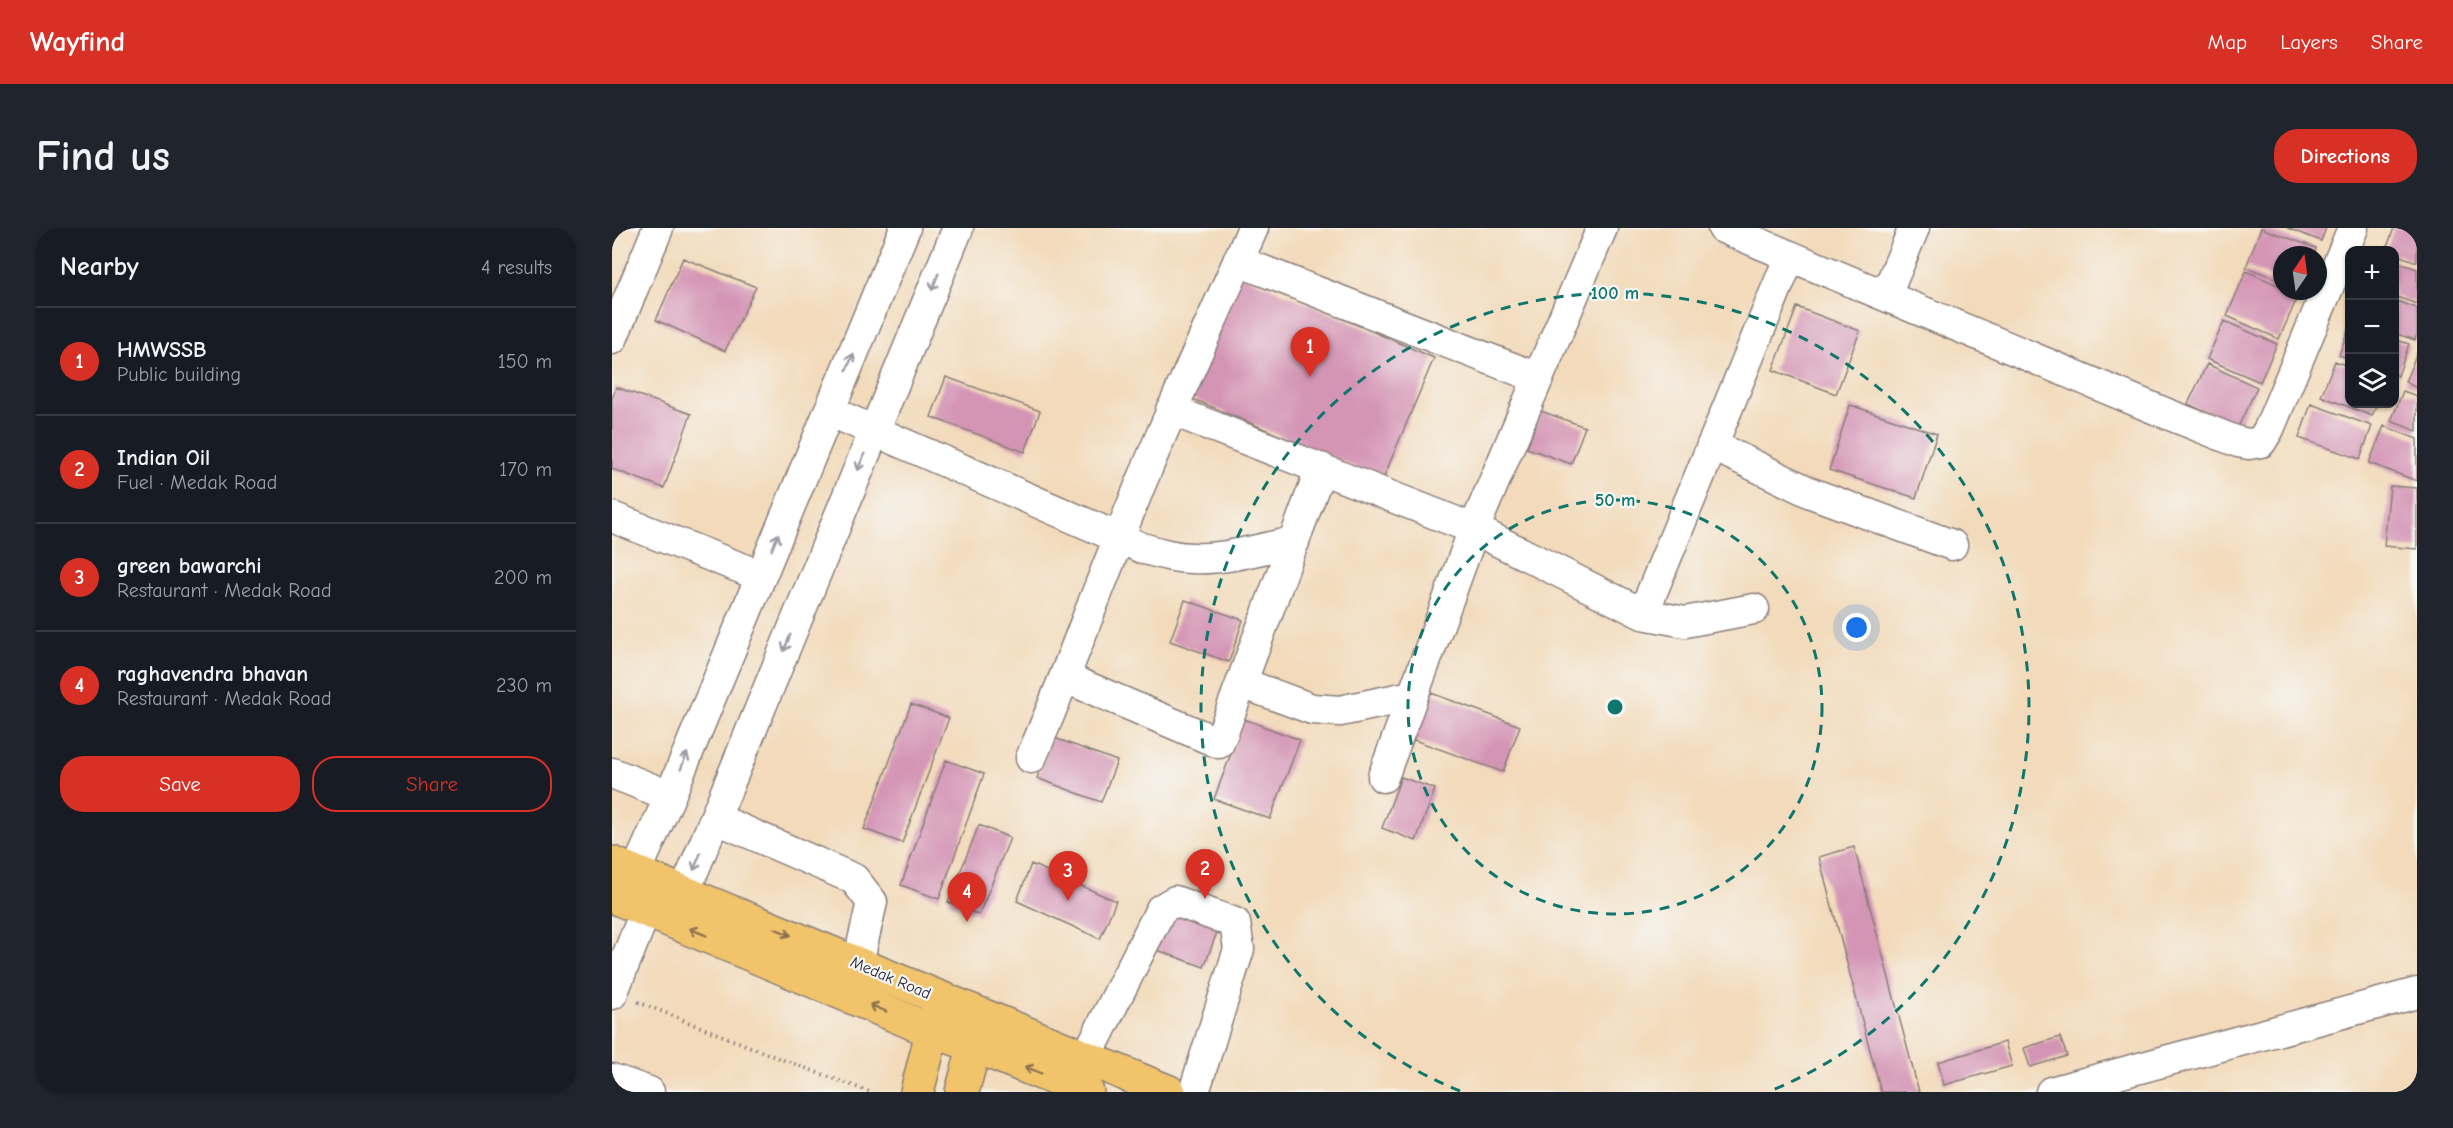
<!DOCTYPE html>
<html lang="en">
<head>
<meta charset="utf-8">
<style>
	body { margin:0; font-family:"Comic Neue",sans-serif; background:#20242c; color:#f1f3f6 }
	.controls { position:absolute; right:18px; top:18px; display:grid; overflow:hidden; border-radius:12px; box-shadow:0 2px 4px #0004 }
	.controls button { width:54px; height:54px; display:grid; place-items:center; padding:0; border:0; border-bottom:2px solid #363941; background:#171b24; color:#f1f3f6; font:30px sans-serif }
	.compass { position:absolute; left:1661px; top:18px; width:54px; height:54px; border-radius:50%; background:#171b24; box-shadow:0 2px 4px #0004; rotate:13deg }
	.you { position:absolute; left:1245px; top:400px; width:21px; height:21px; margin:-15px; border:4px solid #fff; border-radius:50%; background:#1a73e8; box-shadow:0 0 0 9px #1a73e833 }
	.badge { display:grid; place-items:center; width:39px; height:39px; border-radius:50%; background:#d93025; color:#fff; font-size:20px; font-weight:700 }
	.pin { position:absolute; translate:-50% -50px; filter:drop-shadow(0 2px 3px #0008) }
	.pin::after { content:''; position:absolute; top:32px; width:21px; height:18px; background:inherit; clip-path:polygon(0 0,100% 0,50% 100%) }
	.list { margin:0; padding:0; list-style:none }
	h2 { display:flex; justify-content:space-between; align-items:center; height:78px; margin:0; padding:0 24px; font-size:26px }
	h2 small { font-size:20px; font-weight:400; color:#9ea1a6 }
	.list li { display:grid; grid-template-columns:39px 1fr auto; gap:18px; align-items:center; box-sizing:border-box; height:108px; padding:0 24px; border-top:2px solid #363941 }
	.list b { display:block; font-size:22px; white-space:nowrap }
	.list p { margin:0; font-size:20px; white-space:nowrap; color:#9ea1a6 }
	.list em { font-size:20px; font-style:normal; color:#9ea1a6 }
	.actions { display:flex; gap:12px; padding:18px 24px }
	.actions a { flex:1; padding:14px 0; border:2px solid #d93025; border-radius:24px; text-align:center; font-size:21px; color:#d93025 }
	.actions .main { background:#d93025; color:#fff }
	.icon { flex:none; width:33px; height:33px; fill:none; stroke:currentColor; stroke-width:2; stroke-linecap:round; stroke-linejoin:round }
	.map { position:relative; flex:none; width:1805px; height:864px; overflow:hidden; border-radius:24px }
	header { display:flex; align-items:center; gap:36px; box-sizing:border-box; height:84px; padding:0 30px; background:#d93025; color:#fff }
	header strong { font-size:28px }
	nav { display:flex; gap:33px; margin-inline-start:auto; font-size:21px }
	.intro { display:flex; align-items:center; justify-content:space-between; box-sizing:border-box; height:144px; padding:0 36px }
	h1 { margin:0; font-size:42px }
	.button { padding:15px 27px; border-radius:24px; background:#d93025; color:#fff; font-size:21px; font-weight:700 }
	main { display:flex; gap:36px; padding:0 36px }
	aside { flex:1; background:#171b24; border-radius:24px; box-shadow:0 2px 4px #0004 }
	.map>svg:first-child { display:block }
</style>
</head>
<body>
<header>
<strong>Wayfind</strong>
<nav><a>Map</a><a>Layers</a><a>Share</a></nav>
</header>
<div class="intro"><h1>Find us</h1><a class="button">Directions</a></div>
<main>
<aside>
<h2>Nearby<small>4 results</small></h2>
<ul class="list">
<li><span class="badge">1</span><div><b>HMWSSB</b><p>Public building</p></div><em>150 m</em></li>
<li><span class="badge">2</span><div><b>Indian Oil</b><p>Fuel · Medak Road</p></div><em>170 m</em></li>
<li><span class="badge">3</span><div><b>green bawarchi</b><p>Restaurant · Medak Road</p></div><em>200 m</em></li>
<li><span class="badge">4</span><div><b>raghavendra bhavan</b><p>Restaurant · Medak Road</p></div><em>230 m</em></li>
</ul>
<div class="actions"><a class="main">Save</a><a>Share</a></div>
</aside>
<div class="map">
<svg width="1805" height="864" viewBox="0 0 1805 864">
	<rect width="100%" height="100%" fill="#f6f6f2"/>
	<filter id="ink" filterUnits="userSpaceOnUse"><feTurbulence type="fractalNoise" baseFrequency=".0167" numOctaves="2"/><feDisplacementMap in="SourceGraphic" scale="12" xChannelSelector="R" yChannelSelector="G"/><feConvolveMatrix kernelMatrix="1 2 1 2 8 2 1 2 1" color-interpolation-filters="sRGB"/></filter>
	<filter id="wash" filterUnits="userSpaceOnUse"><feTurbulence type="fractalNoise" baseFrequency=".008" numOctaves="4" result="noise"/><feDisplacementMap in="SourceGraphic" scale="24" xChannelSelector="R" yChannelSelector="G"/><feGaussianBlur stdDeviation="1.35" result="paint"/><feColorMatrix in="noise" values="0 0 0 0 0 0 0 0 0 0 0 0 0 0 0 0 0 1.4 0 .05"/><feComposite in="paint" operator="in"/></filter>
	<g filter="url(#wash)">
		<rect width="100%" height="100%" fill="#f2daba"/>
		<g id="blocks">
			<path fill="#d495b5" d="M1649,0L1704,20L1702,27H1670V53L1634,39Z
				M1675,0H1714L1709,13Z
				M1782,0H1796L1805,3V34L1782,26V22H1774Z
				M71,30L144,59L113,123L44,92Z
				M1782,33L1805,41V76L1782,68Z
				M1634,43L1670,59V63H1679L1687,66L1667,111L1615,88Z
				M627,46L822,130L771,251L574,168Z
				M1782,72L1805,80V106L1803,112L1782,105Z
				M1185,79L1248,103L1224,166L1161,142Z
				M1612,93L1665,116L1648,154L1595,131Z
				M1737,99H1738V131L1727,127Z
				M1782,111L1797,116L1786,148L1782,146Z
				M1805,125V160L1793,154Z
				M1723,133L1738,139V176H1765L1760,188L1709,168Z
				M1595,136L1645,159L1626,199L1576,176Z
				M334,149L428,183L413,224L319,189Z
				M4,159L79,186L52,260L0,241V171Z
				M1791,163L1805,168V203L1779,193Z
				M1699,176L1760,198L1748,231L1687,210Z
				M1238,177L1325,206L1304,270L1217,242Z
				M929,183L973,199L959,236L915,220Z
				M1772,198L1805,211V253L1757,235Z
				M1778,258L1805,260V321L1772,318Z
				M573,372L631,392L617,434L558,413Z
				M811,462L908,498L891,544L794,509Z
				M299,476L337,490L290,615L252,601Z
				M632,491L688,512L658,591L602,571Z
				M440,509L505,533L489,574L425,550Z
				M334,532L372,546L327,671L289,657Z
				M789,549L823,561L804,613L770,600Z
				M367,597L398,610L367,687L336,674Z
				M1242,619L1307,864H1269L1207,629Z
				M419,636L504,673L488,711L405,673Z
				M559,678L608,696L592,739L542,721Z
				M1448,809L1455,828L1418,839L1412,820Z
				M1393,814L1400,838L1332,857L1326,834Z"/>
		</g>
	</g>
	<g filter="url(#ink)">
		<use href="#blocks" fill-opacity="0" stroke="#8a7e7a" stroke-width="1.5"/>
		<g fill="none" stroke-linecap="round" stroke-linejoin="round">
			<g stroke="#8a7e7a" stroke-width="33">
				<path id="minor" d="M1111,0L1553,185L1626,214L1637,216L1649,214L1657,201L1741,0
					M626,33L926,150
					M1274,67L1302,0
					M0,111L46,0
					M559,182L862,301L1031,386L1073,394L1142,381
					M217,183L530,320C547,325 563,330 581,330C614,332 650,320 682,314
					M1100,217L1199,265L1340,317
					M0,289L149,348
					M1031,386L1178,28
					M454,450L607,515L709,240
					M630,455L700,481L728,483L800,468
					M419,530C451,457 477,383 507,310C548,205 595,103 641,0
					M0,545L58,568
					M771,549L862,301L990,0
					M103,590L242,651L260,674L246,735
					M24,644L58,568L293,0
					M73,663L346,0
					M0,766L34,682
					M474,830L549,681L563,673L623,695L627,721L582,864
					M0,851L37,864
					M1439,864L1805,765"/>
			</g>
			<g stroke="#8a7e7a" stroke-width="36">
				<path id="major" d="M0,635L557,864
					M0,668L320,803L361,817L475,864
					M305,864L326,781
					M350,864L368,798"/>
			</g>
			<path stroke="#8a7e7a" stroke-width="4" stroke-dasharray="1.5 4.5" stroke-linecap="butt" d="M26,774L166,830L258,864"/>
			<use href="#minor" stroke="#fff" stroke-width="30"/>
			<use href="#major" stroke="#f1c36a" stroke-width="33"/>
		</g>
		<defs><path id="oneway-shaft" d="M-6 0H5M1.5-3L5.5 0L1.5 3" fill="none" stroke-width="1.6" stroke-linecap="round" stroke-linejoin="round" transform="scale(1.5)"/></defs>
		<g stroke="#9c9ca7">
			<use href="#oneway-shaft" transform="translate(323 54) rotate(112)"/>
			<use href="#oneway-shaft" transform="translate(238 134) rotate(-67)"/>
			<use href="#oneway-shaft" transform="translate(249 234) rotate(112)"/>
			<use href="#oneway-shaft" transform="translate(163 314) rotate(-67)"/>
			<use href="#oneway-shaft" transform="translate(175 415) rotate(112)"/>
			<use href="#oneway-shaft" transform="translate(72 533) rotate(-68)"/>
			<use href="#oneway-shaft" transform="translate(85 634) rotate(112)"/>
		</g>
		<g stroke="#8a7252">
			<use href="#oneway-shaft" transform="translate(86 704) rotate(-157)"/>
			<use href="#oneway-shaft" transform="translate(171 704) rotate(23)"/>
			<use href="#oneway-shaft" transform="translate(266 780) rotate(-157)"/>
			<use href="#oneway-shaft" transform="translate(421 842) rotate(-158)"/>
		</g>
	</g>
	<g fill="none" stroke="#0f766e" stroke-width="3" stroke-dasharray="10 8">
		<circle cx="1003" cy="479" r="207"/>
		<path d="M848 863A414 414 0 1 1 1158 863"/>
	</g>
	<g text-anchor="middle" stroke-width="4.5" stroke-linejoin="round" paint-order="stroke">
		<g font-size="16" fill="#22223b" stroke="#f6f6f2">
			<text transform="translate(279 749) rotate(23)" y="6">Medak Road</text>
		</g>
	</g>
	<circle cx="1003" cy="479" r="9" fill="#0f766e" stroke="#f6f6f2" stroke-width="3"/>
	<g font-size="18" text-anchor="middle" font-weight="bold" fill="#0f766e" stroke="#f6f6f2" stroke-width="4.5" stroke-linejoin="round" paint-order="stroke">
		<text x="1003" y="71">100 m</text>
		<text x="1003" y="278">50 m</text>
	</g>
</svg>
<div class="controls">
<button>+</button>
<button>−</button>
<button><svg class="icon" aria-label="layers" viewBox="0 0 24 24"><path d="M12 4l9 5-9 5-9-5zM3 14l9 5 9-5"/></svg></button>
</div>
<svg class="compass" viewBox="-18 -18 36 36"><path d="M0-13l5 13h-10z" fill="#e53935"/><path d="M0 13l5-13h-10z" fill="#9ea1a6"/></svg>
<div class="you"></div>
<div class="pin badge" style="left:698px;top:149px">1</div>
<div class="pin badge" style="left:593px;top:671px">2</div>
<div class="pin badge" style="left:456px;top:673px">3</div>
<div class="pin badge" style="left:355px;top:694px">4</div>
</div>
</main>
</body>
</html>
